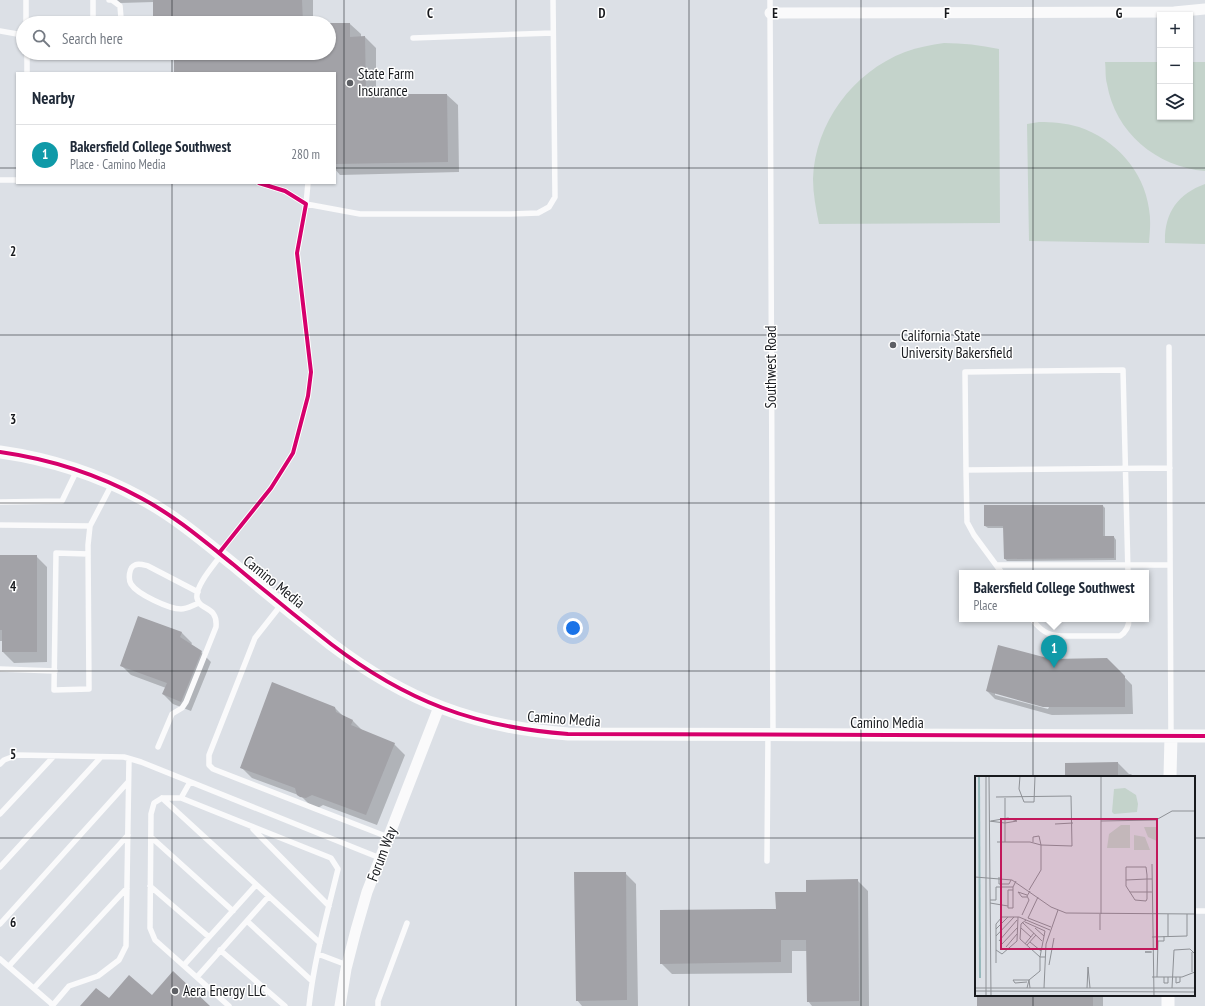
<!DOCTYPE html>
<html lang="en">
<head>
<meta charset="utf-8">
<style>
	body { margin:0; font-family:"PT Sans Narrow",sans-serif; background:#f2f2f3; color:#1f2937 }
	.controls { position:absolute; right:12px; top:12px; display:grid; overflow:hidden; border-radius:0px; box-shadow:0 1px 3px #0004 }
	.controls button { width:36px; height:36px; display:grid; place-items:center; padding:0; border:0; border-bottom:1px solid #e0e1e3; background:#fff; color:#1f2937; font:20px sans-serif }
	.you { position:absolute; left:573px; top:628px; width:14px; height:14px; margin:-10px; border:3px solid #fff; border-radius:50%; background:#1a73e8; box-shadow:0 0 0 6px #1a73e833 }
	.badge { display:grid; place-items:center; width:26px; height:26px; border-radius:50%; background:#0f766e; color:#fff; font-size:13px; font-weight:700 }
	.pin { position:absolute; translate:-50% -33px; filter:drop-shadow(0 1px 2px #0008) }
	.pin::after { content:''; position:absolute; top:21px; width:14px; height:12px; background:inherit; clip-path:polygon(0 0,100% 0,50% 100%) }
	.popup { position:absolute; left:959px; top:570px; width:190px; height:52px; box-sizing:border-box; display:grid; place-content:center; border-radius:0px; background:#fff; filter:drop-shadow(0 1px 3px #0005); font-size:13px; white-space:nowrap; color:#747a83 }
	.popup b { font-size:15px; color:#1f2937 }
	.popup::after { content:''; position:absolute; left:50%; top:100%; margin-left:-8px; border:8px solid transparent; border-top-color:#fff }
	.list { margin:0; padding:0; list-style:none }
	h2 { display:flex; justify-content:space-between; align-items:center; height:52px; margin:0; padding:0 16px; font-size:17px }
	h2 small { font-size:13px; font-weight:400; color:#747a83 }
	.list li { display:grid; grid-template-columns:26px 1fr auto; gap:12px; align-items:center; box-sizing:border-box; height:60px; padding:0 16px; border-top:1px solid #e0e1e3 }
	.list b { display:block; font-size:15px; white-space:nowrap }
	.list p { margin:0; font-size:13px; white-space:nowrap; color:#747a83 }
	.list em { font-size:13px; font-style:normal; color:#747a83 }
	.icon { flex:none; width:22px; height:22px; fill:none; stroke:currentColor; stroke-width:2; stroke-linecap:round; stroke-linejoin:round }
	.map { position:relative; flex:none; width:1205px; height:1006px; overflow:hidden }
	.search { position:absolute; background:#fff; box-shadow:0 1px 3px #0004; left:16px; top:16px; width:320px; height:44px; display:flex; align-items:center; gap:10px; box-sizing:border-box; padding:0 14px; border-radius:22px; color:#747a83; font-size:15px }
	.panel { position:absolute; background:#fff; box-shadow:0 1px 3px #0004; left:16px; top:72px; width:320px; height:112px; border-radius:0px }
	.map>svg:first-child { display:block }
</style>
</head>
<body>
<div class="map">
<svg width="1205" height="1006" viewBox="0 0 1205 1006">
	<rect width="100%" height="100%" fill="#dce0e6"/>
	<path fill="#c4d3cb" d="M944,43C963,43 980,45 999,49L1000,223L819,224C816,209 813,194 813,179C815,123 853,72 905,52C918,47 931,45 944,43Z
		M1105,62H1160V117H1190V62H1205V171C1156,167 1115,132 1107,84C1105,77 1106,69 1105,62Z
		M1039,122C1052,122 1066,123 1079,127C1115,139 1144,171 1149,209C1151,220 1150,231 1149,243L1029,241L1027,124Z
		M1205,184V244L1165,243C1164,214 1177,194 1205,184Z"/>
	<path fill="#0003" fill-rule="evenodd" d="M117,0H313V23H154V2L120,3Z
		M329,24H350L361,34V37H365L376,48V95H447L458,105L459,172L340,175L335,169V73H175V53H329Z
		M1103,506L1105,508V537H1114L1116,540V560L1007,561L1005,559L1004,528H988L985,526Z
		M0,556H36L47,567V662L14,663L3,652V641H0Z
		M139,617L182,633L192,643L191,645L201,652L211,662L191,711L173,704L163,694L166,688L131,675L121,665Z
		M1107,659L1132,685L1133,714L1052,715L995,699L987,691ZM995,693L1049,707L1048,709L995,695Z
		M335,708L343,716L353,721L363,731L394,744L405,755L377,825L323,805L318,808L310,805L301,796L252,778L241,767Z
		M1118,763L1129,774H1131L1134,777H1066Z
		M625,873L636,884L638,1006H582L577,1000Z
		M857,880L868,891L869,1006H812L808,1001L807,951H792V973L672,974L661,963L777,910L807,893Z
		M978,995H1103V1006H978Z"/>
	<path fill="#a2a2a7" d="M153,0H302L303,23H254V19L236,20V22L225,23H153Z
		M329,23H350V37L365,36L366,94H447L448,162L335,164V73H174V53H329Z
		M984,505H1103V536H1114V558L1004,559L1003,526H984Z
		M0,555H37V652H2V630H0Z
		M138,616L182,632L180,637L202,651L181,702L162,694L167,683L120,666Z
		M998,645L1051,659L1107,658L1125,676V707H1043L986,691Z
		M272,682L335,707L336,712L353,720L351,725L395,743L366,815L312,795L306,798L300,797L297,795L295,788L240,768Z
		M1118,762V777H1065V763Z
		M574,872H626L627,1000L576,1001Z
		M858,879L859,1001L807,1002L806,940H781V962L660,964V910L776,909L775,892H806V880Z
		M173,971L210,1006H80L96,988L109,998L129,975L152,995Z
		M977,995H1093V1006H977Z"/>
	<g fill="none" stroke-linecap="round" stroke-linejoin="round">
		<path stroke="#fafafb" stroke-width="5.5" d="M26,0V23
			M93,0V23
			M109,0H112L120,6L121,18L116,23
			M770,0L773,735
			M0,31L23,35
			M413,38L553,33
			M27,53V73
			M0,180H17
			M308,183L306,204L360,214H511L538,213L549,207L555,197L553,0
			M1169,347L1171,736
			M966,470L965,372L1123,370L1128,573
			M0,502L62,501L77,470
			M0,525L90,526
			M219,553L271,488L293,453L308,396L311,372L297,253L306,204L285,191L259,183
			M88,554L56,553L54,690L89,689L88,545L90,526L112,484
			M997,565H1170
			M1002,573L974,535L967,522L966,470L1170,468
			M198,592L148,566C144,565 139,563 135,565C129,567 128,579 131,584C137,594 169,609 181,609C187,609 193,605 199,603
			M281,605L255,638L209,755V765L213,769L388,837
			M1032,619C1040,630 1047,635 1061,636H1120C1126,632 1129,627 1129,619
			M0,669L55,671
			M158,747L172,714L182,708L186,702L216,627C218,605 199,611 197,598C195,586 214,565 221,555
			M0,764L4,760L17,755L124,757L141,762L380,858
			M190,782L181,798H162L154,803L151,814L150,928L155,940L229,1006
			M162,798L320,943
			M181,798L331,858L338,869C327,914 314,960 309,1006
			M0,814L54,756
			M253,829L329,906
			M151,837L233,911
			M767,861L768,735
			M0,867L101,757
			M150,886L209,937
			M1194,911H1205
			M247,921L312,981
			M0,924L128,782
			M220,950L285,1006
			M318,954L347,965
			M0,959L53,1005
			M184,965L256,885
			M9,966L128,835
			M197,977L269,896
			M34,988L127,888
			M52,1006L69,986L98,976L119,960L126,946L129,759
			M378,1006V1001L407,923"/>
		<path stroke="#fafafb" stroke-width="11" d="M770,13L1174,12L1205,9
			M340,1006L346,969L356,930L367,892L439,707"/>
		<path stroke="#fafafb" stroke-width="13" d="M0,452C49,459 97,474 141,498C175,516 204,541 234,565C266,592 298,618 331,644C406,701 474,727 568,734L1205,736
			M1170,777L1171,736
			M1168,995V1006"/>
		<g stroke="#fff" stroke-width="6">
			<path id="cycleway" d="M0,452C49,459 97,474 141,498C175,516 204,541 234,565C266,592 298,618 331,644C406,701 474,727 568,734L1205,736
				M219,553L271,488L293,453L308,396L311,372L297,253L306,204L285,191L259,183"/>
		</g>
		<use href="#cycleway" stroke="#d6006c" stroke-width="4"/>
	</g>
	<path fill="none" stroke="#181a1e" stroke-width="1" stroke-opacity="0.55" d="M172,0V23M344,0V1006M516,0V1006M689,0V1006M861,0V1006M1033,0V777M172,53V73M0,168H17M335,168H1205M172,183V1006M0,335H1205M0,503H1205M0,671H1205M0,838H976M1194,838H1205M1033,995V1006"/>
	<g fill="#5d5f64" stroke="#fff" stroke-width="1.5">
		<circle cx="350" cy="83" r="4"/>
		<circle cx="893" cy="345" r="4"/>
		<circle cx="175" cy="991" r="4"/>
	</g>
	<g text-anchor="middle" stroke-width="3" stroke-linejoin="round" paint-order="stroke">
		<g font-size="15" fill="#181a1e" stroke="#fff" text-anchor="start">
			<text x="358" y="79">State Farm<tspan x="358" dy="17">Insurance</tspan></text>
			<text x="901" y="341">California State<tspan x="901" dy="17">University Bakersfield</tspan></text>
			<text x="183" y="996">Aera Energy LLC</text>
		</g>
		<g font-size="15" fill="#181a1e" stroke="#fff">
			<text transform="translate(771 367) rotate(-90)" y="5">Southwest Road</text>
			<text transform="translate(274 582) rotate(39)" y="5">Camino Media</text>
			<text transform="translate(564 719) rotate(4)" y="5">Camino Media</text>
			<text x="887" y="728">Camino Media</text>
			<text transform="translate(382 854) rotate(-69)" y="5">Forum Way</text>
		</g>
	</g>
	<g transform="translate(975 776)">
		<rect width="220" height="220" fill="#dce0e6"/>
		<path d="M150,12L161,19L163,28L162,36L139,38L137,36L139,13ZM146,49H155V72H132L134,58ZM169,51H182V65L173,61ZM159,59L170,61L175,74H159Z" fill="#c4d3cb"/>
		<path fill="none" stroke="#95b8bb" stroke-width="2" d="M4,1L5,202"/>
		<path fill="none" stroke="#8e9196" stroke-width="1" d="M11,0V220M14,0L16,220M45,0L44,13L49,26H59L60,0M126,0V138M21,21L96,20L97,70L66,69L64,60L58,61V66M30,22V66M14,45L30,47L42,45L33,42L16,45M126,45L181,44L197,35H220M80,48L98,47M22,66H55L66,69V94L54,114M177,88L179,220M0,101L37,104L76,131L91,137L220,138M24,101V108H34L36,104M151,104V91H171L172,99V123L171,125L160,124L151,110V104L172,103H177M38,114H33V132H38V111L41,105M155,116H177M52,119L43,116L47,121H52M63,121L53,142L76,151M15,124H21V111H38M15,127L33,130M47,139L54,124L52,120L55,115M43,141L42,165L27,178L21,174V148L27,141H44L75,154M51,144L46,148L45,163L65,181V195L54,204H38L40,207L52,206M47,146L67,165M50,146L70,155L65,181H70M46,152L56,161M60,152L69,160M21,153L33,141M125,154V138M21,160L39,141M193,160V138M177,161L212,160V138M24,165L42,144M55,166L66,175M27,168L43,151M50,168L59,157M52,169L61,159M31,171L42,158M21,174V187M176,176H170H177M217,176V196M74,189L79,162M177,201H207L220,196M182,201L183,165H189V160M189,201V207H193V201M201,201V207L205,206V201M0,212H220M52,212L54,204L55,212M69,212L71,168L83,134M112,212L113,191L115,212M197,212L199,174L215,173L220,178M0,215L220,216"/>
		<path fill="#c2185b" fill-opacity="0.15" stroke="#c2185b" stroke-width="2" d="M26,43H182V173H26Z"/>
		<rect width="220" height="220" fill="none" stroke="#181a1e" stroke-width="2"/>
	</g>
	<g font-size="13" text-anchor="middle" font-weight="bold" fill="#181a1e" stroke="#fff" stroke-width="3" stroke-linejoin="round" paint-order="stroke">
		<text x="430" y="18">C</text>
		<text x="602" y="18">D</text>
		<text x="775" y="18">E</text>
		<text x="947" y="18">F</text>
		<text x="1119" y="18">G</text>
		<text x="13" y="256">2</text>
		<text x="13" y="424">3</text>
		<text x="13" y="591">4</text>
		<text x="13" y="759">5</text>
		<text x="13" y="927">6</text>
	</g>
</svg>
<div class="controls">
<button>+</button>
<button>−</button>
<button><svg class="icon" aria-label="layers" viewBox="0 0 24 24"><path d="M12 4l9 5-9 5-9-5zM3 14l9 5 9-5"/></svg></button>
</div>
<div class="you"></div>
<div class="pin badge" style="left:1054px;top:668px;background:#0f9aa8">1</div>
<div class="popup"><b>Bakersfield College Southwest</b>Place</div>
<div class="search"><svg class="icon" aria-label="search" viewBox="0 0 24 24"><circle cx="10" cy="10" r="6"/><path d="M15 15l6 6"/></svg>Search here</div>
<section class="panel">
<h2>Nearby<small></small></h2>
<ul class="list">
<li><span class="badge" style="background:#0f9aa8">1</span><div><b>Bakersfield College Southwest</b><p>Place · Camino Media</p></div><em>280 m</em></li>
</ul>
</section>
</div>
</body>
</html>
